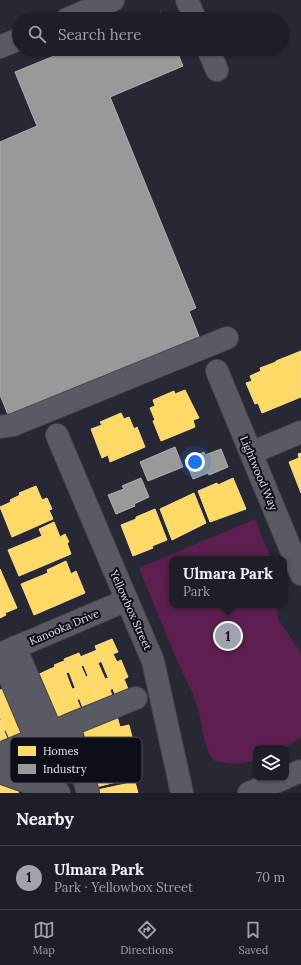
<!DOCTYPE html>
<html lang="en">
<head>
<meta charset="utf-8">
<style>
	body { margin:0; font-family:Lora,serif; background:#2a2b33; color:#f1f3f6 }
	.controls { position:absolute; right:12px; bottom:12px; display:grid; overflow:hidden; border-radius:8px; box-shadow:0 1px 3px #0004 }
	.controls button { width:36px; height:36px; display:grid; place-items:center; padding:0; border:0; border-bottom:1px solid #3b3c44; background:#1d1e27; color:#f1f3f6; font:20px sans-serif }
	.you { position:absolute; left:195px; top:462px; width:14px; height:14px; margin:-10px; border:3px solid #fff; border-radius:50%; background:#1a73e8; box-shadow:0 0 0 6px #1a73e833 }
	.badge { display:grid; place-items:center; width:26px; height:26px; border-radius:50%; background:#a1a2b0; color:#111; font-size:13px; font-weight:700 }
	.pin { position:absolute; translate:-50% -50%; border:2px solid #fff; box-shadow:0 1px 4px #0006 }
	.popup { position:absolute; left:169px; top:556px; width:118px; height:52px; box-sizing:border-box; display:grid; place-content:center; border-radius:8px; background:#1d1e27; filter:drop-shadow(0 1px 3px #0005); font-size:13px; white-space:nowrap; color:#a0a2a7 }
	.popup b { font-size:15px; color:#f1f3f6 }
	.popup::after { content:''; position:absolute; left:50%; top:100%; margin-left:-8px; border:8px solid transparent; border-top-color:#1d1e27 }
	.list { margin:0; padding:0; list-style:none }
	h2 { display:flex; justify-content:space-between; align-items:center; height:52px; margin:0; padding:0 16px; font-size:17px }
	h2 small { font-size:13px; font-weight:400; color:#a0a2a7 }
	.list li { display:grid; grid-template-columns:26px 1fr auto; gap:12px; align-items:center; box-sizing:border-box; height:64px; padding:0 16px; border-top:1px solid #3b3c44 }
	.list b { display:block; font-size:15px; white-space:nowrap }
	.list p { margin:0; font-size:13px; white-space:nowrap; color:#a0a2a7 }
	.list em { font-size:13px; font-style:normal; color:#a0a2a7 }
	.icon { flex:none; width:22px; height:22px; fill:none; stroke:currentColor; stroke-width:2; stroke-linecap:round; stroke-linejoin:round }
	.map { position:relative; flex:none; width:301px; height:793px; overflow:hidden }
	.search { position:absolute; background:#1d1e27; box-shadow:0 1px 3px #0004; left:12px; right:12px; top:12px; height:44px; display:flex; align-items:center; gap:10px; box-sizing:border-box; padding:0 14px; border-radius:22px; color:#a0a2a7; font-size:15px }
	.sheet { height:116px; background:#1d1e27 }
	nav { display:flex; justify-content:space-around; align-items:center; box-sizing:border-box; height:56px; border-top:1px solid #3b3c44; background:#1d1e27; font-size:11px; color:#a0a2a7 }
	nav a { display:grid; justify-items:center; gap:2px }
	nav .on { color:#a1a2b0 }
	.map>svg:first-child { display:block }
</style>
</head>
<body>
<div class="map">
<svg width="301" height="793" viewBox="0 0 301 793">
	<rect width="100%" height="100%" fill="#272834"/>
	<path fill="#5d1f4f" d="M255,519L271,559H172V605H277L278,619L301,653V737L285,748H256V761L235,764L220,762L215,761L210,755L204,739L199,712L192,692L178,663L139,568Z"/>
	<path fill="#ffd966" stroke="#f6dc90" d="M301,351V397L262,413L258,403L255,404L246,383L252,381L250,376L261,371L260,368L276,362V361Z
		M185,390L199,418L193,420L195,427L161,441L153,421L155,420L150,408L155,406L153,400L174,391L175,394Z
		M121,413L124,419L129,417L134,429L137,427L145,447L110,462L108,455L102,458L91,429L102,425L100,422Z
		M301,453V493L289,462L299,458L298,454Z
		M233,478L246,509L210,522L198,491L217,483L218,485Z
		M36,486L42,500L47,498L52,509L49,510L53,519L12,537L0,507L11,502L10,500L20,495L19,493Z
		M194,493L206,523L172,540L160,509Z
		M155,509L167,540L152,546L153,548L133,556L121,525L136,519V517Z
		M54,522L60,537L65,534L69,542L67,543L71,554L19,576L8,550L42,536L39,529Z
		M66,561L71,574L76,571L85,593L34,615L21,584L48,573L47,570Z
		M0,569L17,608L5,613L6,615L0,618Z
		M112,639L118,652L113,654L117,662L121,660L128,677L124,679L128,689L115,694L95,646Z
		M97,650L102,661L98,663L105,679L108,678L113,688L110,690L113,698L100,704L80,657Z
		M79,653L84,665L81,666L86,677L88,676L99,701L83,708L64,659Z
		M64,661L69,672L66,673L72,689L76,688L80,698L77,700L81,709L70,717L50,669L55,667L54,665Z
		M50,669L70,717L57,722L33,677Z
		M9,686L24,736L11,742L0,717V690Z
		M116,713L120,727L129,725L133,741L88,754L80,723Z
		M0,720H1L6,730L4,731L8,740L0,743Z
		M128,746L132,760L92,770L89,756Z
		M130,765L133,778L96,787L93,774Z
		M135,782L138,793H98L97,790Z
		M0,783L19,791L18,793H0Z"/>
	<path fill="#999" stroke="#afb0b4" d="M161,12L164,19H144Z
		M71,49H176L183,66L110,97L196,308L189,311L200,339L9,417L0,395V142L37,126L15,72Z
		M175,447L183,467L148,481L140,462Z
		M221,449L228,467L209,475L208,473L193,479L185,460L204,452L205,455Z
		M141,478L149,497L134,504L135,506L116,514L108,495L124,489L122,486Z"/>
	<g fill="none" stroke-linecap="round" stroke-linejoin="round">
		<g stroke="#43444f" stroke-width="24">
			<path id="minor" d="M187,0L195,19
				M67,19L113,0
				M0,47L19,39
				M208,49L217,70
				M217,371L301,574
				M0,427L13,425L227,338
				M57,435L120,584L153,661L182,793
				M251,453L301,432
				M15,647L52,733
				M0,654L127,600
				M0,654L36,739
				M69,725L136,698
				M0,754L69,725L88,793
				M0,768L2,773L59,793
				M286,777L301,771
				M249,793L285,778"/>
		</g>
		<use href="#minor" stroke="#595a63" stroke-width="22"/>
	</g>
	<g text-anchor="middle" stroke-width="4" stroke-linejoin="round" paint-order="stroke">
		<g font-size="11" fill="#e2e4f3" stroke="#0d0f18">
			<text transform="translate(259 473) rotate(67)" y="4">Lightwood Way</text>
			<text transform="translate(131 610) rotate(66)" y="4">Yellowbox Street</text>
			<text transform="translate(64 627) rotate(-23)" y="4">Kanooka Drive</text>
		</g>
	</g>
	<rect x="10" y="737" width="132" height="46" rx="6" fill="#0d0f18" stroke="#4d4f5a" stroke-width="1"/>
	<rect x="18" y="746" width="18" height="10" fill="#ffd966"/>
	<rect x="18" y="764" width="18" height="10" fill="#999"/>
	<g font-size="11" fill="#e2e4f3">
		<text x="43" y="755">Homes</text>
		<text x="43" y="773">Industry</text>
	</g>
</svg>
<div class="controls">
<button><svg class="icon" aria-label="layers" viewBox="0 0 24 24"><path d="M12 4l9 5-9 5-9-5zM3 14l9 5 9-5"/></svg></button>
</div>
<div class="you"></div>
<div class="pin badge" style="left:228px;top:636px">1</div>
<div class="popup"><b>Ulmara Park</b>Park</div>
<div class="search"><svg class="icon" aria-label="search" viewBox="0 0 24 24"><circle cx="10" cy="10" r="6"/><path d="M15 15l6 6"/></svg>Search here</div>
</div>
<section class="sheet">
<h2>Nearby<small></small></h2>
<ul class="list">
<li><span class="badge">1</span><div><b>Ulmara Park</b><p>Park · Yellowbox Street</p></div><em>70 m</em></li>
</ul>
</section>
<nav>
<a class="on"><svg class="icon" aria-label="map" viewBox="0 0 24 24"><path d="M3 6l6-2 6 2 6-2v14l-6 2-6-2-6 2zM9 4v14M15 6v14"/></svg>Map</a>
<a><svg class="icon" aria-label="directions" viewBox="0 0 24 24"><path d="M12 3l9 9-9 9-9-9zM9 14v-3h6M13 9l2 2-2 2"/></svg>Directions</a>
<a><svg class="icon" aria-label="saved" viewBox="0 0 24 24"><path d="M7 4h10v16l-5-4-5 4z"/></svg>Saved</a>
</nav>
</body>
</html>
